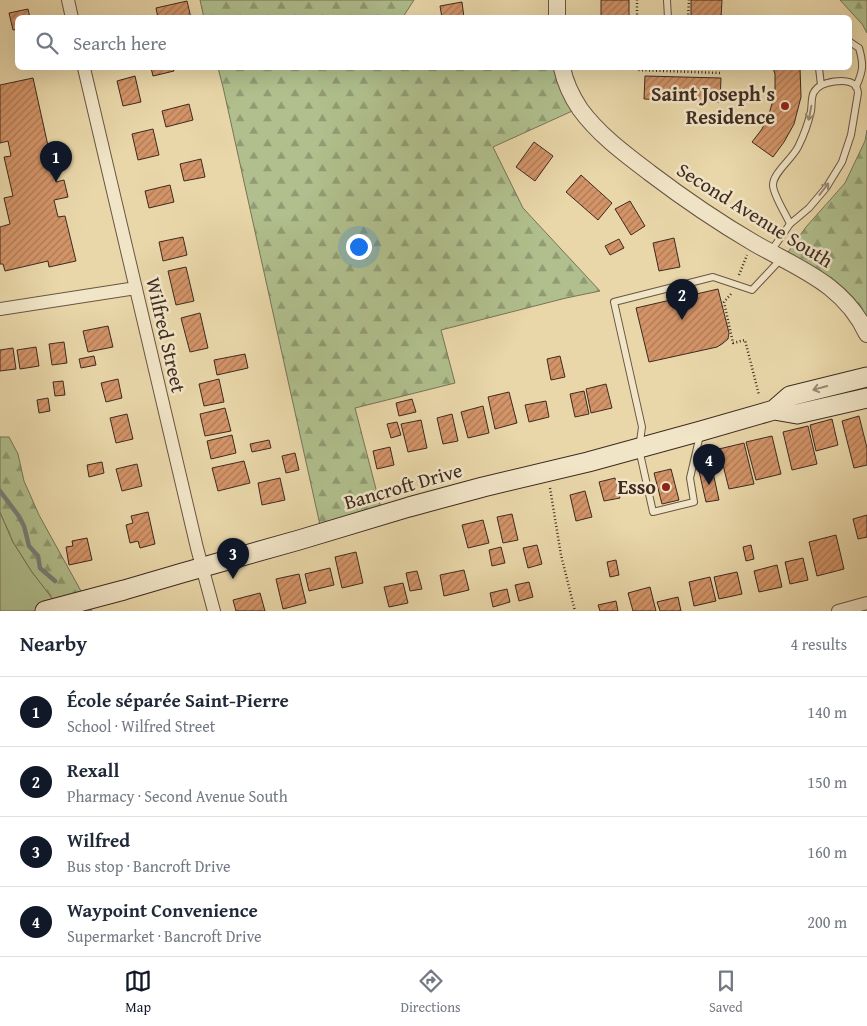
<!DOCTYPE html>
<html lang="en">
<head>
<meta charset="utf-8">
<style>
	body { margin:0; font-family:"Gentium Book Plus",serif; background:#f2f2f3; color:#1f2937 }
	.you { position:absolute; left:358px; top:246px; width:18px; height:18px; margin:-12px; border:4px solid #fff; border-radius:50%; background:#1a73e8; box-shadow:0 0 0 8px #1a73e833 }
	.badge { display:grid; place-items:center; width:32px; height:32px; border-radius:50%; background:#111827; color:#fff; font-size:16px; font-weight:700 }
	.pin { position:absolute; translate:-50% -41px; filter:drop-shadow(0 1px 2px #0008) }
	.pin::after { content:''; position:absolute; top:26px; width:18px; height:15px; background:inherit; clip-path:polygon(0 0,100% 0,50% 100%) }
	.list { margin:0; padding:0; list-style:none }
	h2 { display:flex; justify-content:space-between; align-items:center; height:65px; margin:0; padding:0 20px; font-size:21px }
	h2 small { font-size:16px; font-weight:400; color:#747a83 }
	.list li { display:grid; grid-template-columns:32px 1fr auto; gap:15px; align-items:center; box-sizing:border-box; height:70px; padding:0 20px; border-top:1px solid #e0e1e3 }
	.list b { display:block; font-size:19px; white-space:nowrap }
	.list p { margin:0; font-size:16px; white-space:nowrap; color:#747a83 }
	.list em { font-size:16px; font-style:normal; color:#747a83 }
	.icon { flex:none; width:28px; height:28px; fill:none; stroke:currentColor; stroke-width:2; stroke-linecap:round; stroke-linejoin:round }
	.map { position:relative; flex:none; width:867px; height:611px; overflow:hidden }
	.search { position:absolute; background:#fff; box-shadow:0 5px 20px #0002; left:15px; right:15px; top:15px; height:55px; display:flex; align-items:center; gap:12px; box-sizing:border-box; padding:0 18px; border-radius:8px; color:#747a83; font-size:19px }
	.sheet { height:345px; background:#fff }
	nav { display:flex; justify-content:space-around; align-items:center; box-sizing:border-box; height:70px; border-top:1px solid #e0e1e3; background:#fff; font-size:14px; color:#747a83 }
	nav a { display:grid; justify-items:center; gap:2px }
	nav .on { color:#111827 }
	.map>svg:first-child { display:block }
</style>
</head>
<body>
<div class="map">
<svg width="867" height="611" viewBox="0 0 867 611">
	<defs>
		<pattern id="forest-firs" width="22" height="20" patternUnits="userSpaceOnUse" patternTransform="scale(1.25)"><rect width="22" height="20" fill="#b0bf8d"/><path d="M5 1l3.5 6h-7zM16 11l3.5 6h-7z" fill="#919b73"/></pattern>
		<pattern id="building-hatch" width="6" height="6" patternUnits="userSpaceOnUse" patternTransform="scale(1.25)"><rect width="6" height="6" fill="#d39468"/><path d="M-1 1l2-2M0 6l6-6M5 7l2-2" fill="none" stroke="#ad7955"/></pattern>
	</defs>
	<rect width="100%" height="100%" fill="#e9d7a9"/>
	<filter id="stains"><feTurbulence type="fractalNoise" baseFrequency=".004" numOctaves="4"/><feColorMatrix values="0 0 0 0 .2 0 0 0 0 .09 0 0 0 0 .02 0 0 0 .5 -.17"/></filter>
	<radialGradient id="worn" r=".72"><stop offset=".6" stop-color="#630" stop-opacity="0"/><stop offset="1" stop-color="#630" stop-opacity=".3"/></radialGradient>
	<path fill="#b0bf8d" stroke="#777457" d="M0,512L13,542L32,572L60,608L50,611H0Z"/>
	<path fill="url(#forest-firs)" stroke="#777457" d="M200,0H414L403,17L204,18Z
		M840,0H867V33L862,24Z
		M218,68H563L581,107L493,147L523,208L600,291L566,298L441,330L455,383L355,408L383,516L322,534L223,87Z
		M867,130V331L786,255L806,227L845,183L865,141Z
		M0,437H9L18,454L24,481L39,515L92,611H62L32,572L13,542L0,512Z"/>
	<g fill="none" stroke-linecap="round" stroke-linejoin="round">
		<path stroke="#767f79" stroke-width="4.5" d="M0,491L18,515L24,526L29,546L38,556L40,568L55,581"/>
	</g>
	<path fill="url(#building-hatch)" stroke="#3e2a21" d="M601,0H629V18H601Z
		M691,0H722L721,18H691Z
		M187,1L191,18H158L156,8Z
		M462,2L464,18H442L440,6Z
		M28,9L30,18H18V29L13,30L9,13Z
		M151,68H173L174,71L153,76Z
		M773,68H800L801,97L794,124L784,142L773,157L752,142L762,129L769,114L775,93V74Z
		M135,76L141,102L123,106L117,81Z
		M645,76L721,78L720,102L644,99Z
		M33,78L56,182L64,180L68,197L54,200L58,217L65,216L76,261L49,267L48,261L5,271L3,264H0V227L10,224L4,198L13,196L4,157L11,156L8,141L0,143V85Z
		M189,104L193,120L166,127L162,111Z
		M153,129L159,155L138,160L132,134Z
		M534,142L553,156L535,181L516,167Z
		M201,159L205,177L184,181L180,164Z
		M581,175L612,203L598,220L566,192Z
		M170,185L174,202L149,208L145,191Z
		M630,201L645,226L631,235L615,209Z
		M183,237L187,255L163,261L159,242Z
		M674,238L680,267L659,271L653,243Z
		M619,239L624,248L610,255L605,246Z
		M186,267L194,301L176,305L168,271Z
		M718,289L729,333L728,339L722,344L717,347L649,362L636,308Z
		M200,313L208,348L190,352L181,318Z
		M108,326L113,347L88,352L83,331Z
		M64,342L67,363L52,365L49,344Z
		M36,347L39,366L20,369L17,350Z
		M13,348L16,369L0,371V350Z
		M245,354L248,368L217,375L214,360Z
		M94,356L96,365L81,368L79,359Z
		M560,356L565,377L551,380L547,359Z
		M118,379L122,398L106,402L101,383Z
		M219,379L224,402L204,406L199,384Z
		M63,381L65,395L55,396L53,382Z
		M606,384L612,408L591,413L586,389Z
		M584,391L589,414L575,417L570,394Z
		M509,392L517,423L495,429L488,397Z
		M48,398L50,411L39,413L37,400Z
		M412,399L416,412L399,416L396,403Z
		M546,401L549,417L529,422L525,405Z
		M483,406L489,433L468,438L461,412Z
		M225,408L231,431L205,436L200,414Z
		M127,414L133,439L116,443L110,418Z
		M452,414L458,441L443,444L437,418Z
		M859,416L867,448V465L854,468L842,421Z
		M832,419L838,445L816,451L810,425Z
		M421,420L427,448L408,452L401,424Z
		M397,422L401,435L391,438L387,424Z
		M808,426L817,464L792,470L783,432Z
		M232,435L236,453L211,459L207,441Z
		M772,436L781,474L756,480L746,442Z
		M269,440L271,448L252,452L250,444Z
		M744,443L754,484L729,489L719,449Z
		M390,447L394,465L377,469L373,451Z
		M295,453L299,470L286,473L282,456Z
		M244,461L250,483L218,491L212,468Z
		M102,462L104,473L89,477L87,465Z
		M137,464L142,486L122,491L116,469Z
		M712,468L719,500L706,502L699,471Z
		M671,469L679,500L662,504L654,473Z
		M280,478L285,500L262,505L258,483Z
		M615,478L620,498L604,501L599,482Z
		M585,491L592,517L576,521L570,495Z
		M148,512L155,544L140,548L138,541L130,543L126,525L133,523L131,516Z
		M512,514L518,540L503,543L497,517Z
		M867,515V537L858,539L853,519Z
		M483,520L489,543L468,548L462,525Z
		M836,535L844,569L817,576L809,542Z
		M87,538L92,560L69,565L66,547L73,546L72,541Z
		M537,545L542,564L528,568L523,548Z
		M751,545L754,559L746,561L743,547Z
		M501,547L505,563L492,566L489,550Z
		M356,552L363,583L342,588L335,557Z
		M803,558L808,580L790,584L785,562Z
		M616,560L619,575L610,577L607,562Z
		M777,565L782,587L759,592L754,571Z
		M330,568L334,585L309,591L305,574Z
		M464,570L469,590L444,596L440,575Z
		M417,571L422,589L410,591L406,573Z
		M737,572L742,594L719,599L714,577Z
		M299,574L306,603L283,609L276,579Z
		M710,577L716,601L694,606L689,582Z
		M529,582L533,597L519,601L515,585Z
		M403,583L408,603L389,607L384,587Z
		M650,587L656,611H633L628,593Z
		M507,589L510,602L493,607L490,593Z
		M260,593L265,611H236L233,600Z
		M678,597L681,611H660L657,602Z
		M616,601L618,611H600L598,605Z"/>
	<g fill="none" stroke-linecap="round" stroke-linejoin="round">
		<g stroke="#695543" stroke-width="8">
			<path id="service" d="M667,0L668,18
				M850,42L859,48C864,65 863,71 856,87
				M819,68L821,85
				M771,251L790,224L809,208L826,188L842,162L851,135L858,93C858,91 857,88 856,86C848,77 820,81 814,92C811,96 812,105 811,111C808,124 804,135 798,147C792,159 773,173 773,185C773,195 786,214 790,224
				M700,435L690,478L694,502L653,512L639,449L642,427L614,302L713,277L752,290L781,259"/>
		</g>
		<g stroke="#695543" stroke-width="14">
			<path id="minor" d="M68,0L72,18
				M84,68L197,548L214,611
				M0,309L136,288
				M838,611L867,603"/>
		</g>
		<g stroke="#695543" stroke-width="18">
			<path id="tertiary" d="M557,0V18
				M562,68C565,82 572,97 580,109C599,135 625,154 650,173C683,198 718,222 754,243C799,269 844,284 867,334"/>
		</g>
		<g stroke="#3e2a21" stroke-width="21">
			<path id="secondary" d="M774,410L797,414L867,398
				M45,611L124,590L182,573L299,540L409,507L483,487L588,462L701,431L774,410L790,396L867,377"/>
		</g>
		<path stroke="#3e2a21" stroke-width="2.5" stroke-dasharray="1 2.5" stroke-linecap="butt" d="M637,18V0
			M688,18L689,0
			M637,68V70L721,73
			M739,275L747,255
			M731,294L724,302L733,343L745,340L759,395
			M550,488L561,555L575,611"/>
		<use href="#service" stroke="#f1e5c7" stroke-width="6"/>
		<use href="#minor" stroke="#f1e5c7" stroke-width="12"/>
		<use href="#tertiary" stroke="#f1e5c7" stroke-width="16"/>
		<use href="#secondary" stroke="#f1e5c7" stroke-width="19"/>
	</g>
	<defs><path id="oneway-shaft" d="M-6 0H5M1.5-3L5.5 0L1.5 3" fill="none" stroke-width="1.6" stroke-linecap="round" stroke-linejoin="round" transform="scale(1.25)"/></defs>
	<g stroke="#988874">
		<use href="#oneway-shaft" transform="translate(810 113) rotate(101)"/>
		<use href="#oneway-shaft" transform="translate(824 189) rotate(-52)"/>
		<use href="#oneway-shaft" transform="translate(820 388) rotate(165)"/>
	</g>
	<g fill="#8f2418" stroke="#f1e5c7" stroke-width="2">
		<circle cx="785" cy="106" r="5"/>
		<circle cx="666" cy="487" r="5"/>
	</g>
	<g text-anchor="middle" stroke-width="5" stroke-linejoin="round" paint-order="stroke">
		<g font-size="20" font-weight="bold" fill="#3e2a21" stroke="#f1e5c7" text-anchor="end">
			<text x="775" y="101">Saint Joseph's<tspan x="775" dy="23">Residence</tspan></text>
			<text x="656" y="494">Esso</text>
		</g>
		<g font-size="20" fill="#3e2a21" stroke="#f1e5c7">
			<text transform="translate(755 215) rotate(32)" y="7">Second Avenue South</text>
			<text transform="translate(166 335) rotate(77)" y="7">Wilfred Street</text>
			<text transform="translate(403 486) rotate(-16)" y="7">Bancroft Drive</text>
		</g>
	</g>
	<rect width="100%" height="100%" filter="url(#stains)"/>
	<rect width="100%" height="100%" fill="url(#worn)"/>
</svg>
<div class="you"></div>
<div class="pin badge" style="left:56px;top:182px">1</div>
<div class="pin badge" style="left:682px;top:320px">2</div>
<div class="pin badge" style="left:233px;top:579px">3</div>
<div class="pin badge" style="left:709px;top:485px">4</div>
<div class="search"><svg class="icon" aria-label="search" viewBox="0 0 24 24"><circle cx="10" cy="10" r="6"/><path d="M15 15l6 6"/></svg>Search here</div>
</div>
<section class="sheet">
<h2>Nearby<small>4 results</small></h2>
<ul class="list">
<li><span class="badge">1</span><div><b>École séparée Saint-Pierre</b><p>School · Wilfred Street</p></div><em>140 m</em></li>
<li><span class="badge">2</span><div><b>Rexall</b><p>Pharmacy · Second Avenue South</p></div><em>150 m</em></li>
<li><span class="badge">3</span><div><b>Wilfred</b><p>Bus stop · Bancroft Drive</p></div><em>160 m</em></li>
<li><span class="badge">4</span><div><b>Waypoint Convenience</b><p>Supermarket · Bancroft Drive</p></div><em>200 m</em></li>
</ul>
</section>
<nav>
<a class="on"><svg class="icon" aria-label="map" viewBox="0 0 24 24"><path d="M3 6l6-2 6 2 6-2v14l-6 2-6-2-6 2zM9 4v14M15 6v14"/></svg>Map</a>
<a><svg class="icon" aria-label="directions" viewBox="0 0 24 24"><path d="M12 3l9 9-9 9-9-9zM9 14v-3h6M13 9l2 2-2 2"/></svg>Directions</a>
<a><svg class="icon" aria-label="saved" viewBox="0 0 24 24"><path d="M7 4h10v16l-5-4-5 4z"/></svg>Saved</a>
</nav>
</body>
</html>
